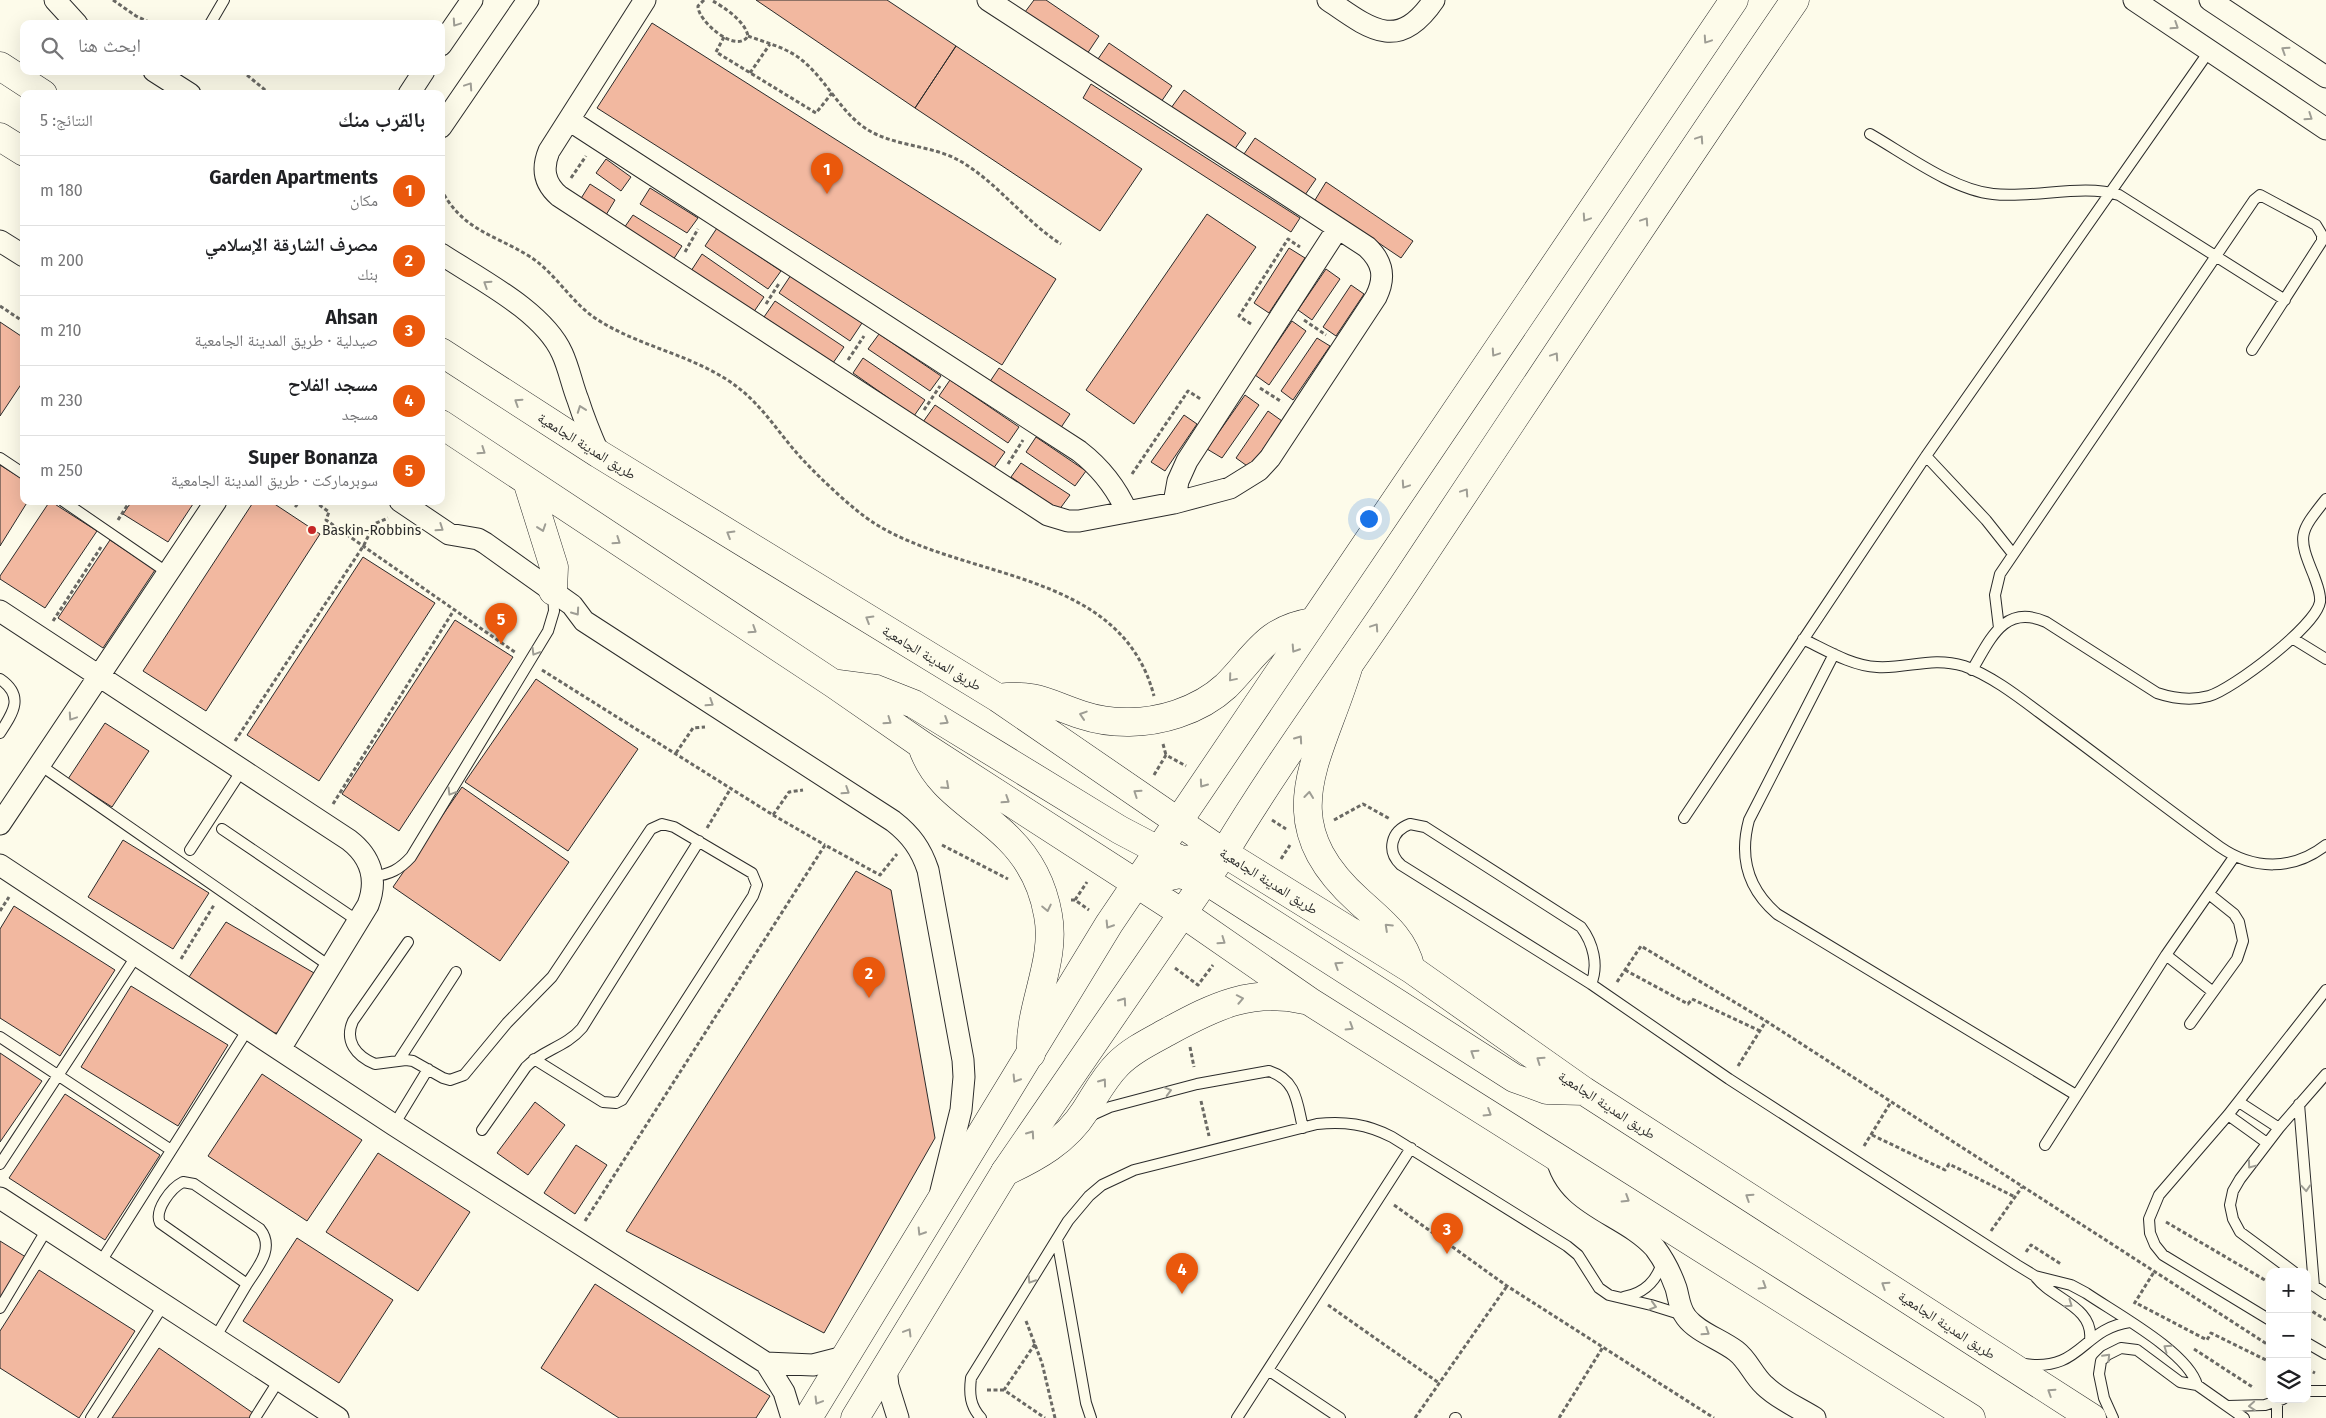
<!DOCTYPE html>
<html lang="ar">
<head>
<meta charset="utf-8">
<style>
	body { margin:0; font-family:"Fira Sans","Noto Naskh Arabic",sans-serif; background:#f2f2f2; color:#202124; direction:rtl }
	.controls { position:absolute; right:15px; bottom:15px; display:grid; overflow:hidden; border-radius:10px; box-shadow:0 5px 20px #0002 }
	.controls button { width:45px; height:45px; display:grid; place-items:center; padding:0; border:0; border-bottom:1px solid #e0e0e0; background:#fff; color:#202124; font:25px sans-serif }
	.you { position:absolute; left:1368px; top:518px; width:18px; height:18px; margin:-12px; border:4px solid #fff; border-radius:50%; background:#1a73e8; box-shadow:0 0 0 8px #1a73e833 }
	.badge { display:grid; place-items:center; width:32px; height:32px; border-radius:50%; background:#ea580c; color:#fff; font-size:16px; font-weight:700 }
	.pin { position:absolute; translate:-50% -41px; filter:drop-shadow(0 1px 2px #0008) }
	.pin::after { content:''; position:absolute; top:26px; width:18px; height:15px; background:inherit; clip-path:polygon(0 0,100% 0,50% 100%) }
	.list { margin:0; padding:0; list-style:none }
	h2 { display:flex; justify-content:space-between; align-items:center; height:65px; margin:0; padding:0 20px; font-size:21px }
	h2 small { font-size:16px; font-weight:400; color:#757577 }
	.list li { display:grid; grid-template-columns:32px 1fr auto; gap:15px; align-items:center; box-sizing:border-box; height:70px; padding:0 20px; border-top:1px solid #e0e0e0 }
	.list b { display:block; font-size:19px; white-space:nowrap }
	.list p { margin:0; font-size:16px; white-space:nowrap; color:#757577 }
	.list em { font-size:16px; font-style:normal; color:#757577 }
	.icon { flex:none; width:28px; height:28px; fill:none; stroke:currentColor; stroke-width:2; stroke-linecap:round; stroke-linejoin:round }
	.map { position:relative; flex:none; width:2326px; height:1418px; overflow:hidden; direction:ltr }
	.search { position:absolute; background:#fff; box-shadow:0 5px 20px #0002; left:20px; top:20px; width:425px; height:55px; display:flex; align-items:center; gap:12px; box-sizing:border-box; padding:0 18px; border-radius:10px; color:#757577; font-size:19px }
	.panel { position:absolute; background:#fff; box-shadow:0 5px 20px #0002; left:20px; top:90px; width:425px; height:415px; border-radius:10px; direction:rtl }
	.map>svg:first-child { display:block }
</style>
</head>
<body>
<div class="map">
<svg width="2326" height="1418" viewBox="0 0 2326 1418">
	<rect width="100%" height="100%" fill="#fdfbea"/>
	<path fill="#f2b8a0" stroke="#2b2b2b" d="M756,0H887L956,46L915,108Z
		M1034,0H1046L1099,36L1087,54L1025,12Z
		M652,23L1056,279L1002,365L597,108Z
		M1109,43L1172,86L1161,102L1098,59Z
		M956,46L1142,169L1100,231L915,108Z
		M1091,84L1300,218L1291,232L1083,98Z
		M1184,90L1246,133L1234,150L1171,108Z
		M1255,138L1316,179L1305,195L1244,154Z
		M606,159L631,177L621,191L596,173Z
		M1326,182L1413,241L1401,258L1315,200Z
		M590,184L615,200L606,215L580,200Z
		M650,188L698,218L687,233L640,204Z
		M1207,214L1256,247L1134,424L1086,390Z
		M633,215L682,246L673,260L624,228Z
		M717,228L781,271L768,289L705,246Z
		M1289,248L1305,258L1269,313L1254,303Z
		M702,254L764,297L753,313L691,271Z
		M1326,269L1340,279L1312,320L1298,310Z
		M791,275L862,323L850,341L779,293Z
		M1351,285L1364,294L1336,336L1323,327Z
		M775,301L844,347L833,363L764,317Z
		M1292,321L1306,331L1269,385L1255,375Z
		M0,322L24,338V380L0,416Z
		M879,334L941,376L930,391L868,349Z
		M1317,338L1330,346L1293,400L1281,391Z
		M863,358L925,400L914,416L853,373Z
		M999,368L1070,414L1060,429L989,383Z
		M950,380L1019,427L1008,443L939,396Z
		M1245,395L1259,405L1222,458L1207,449Z
		M935,405L1005,452L993,469L923,422Z
		M1268,411L1282,421L1250,468L1236,458Z
		M1184,415L1197,424L1165,471L1151,462Z
		M1036,437L1086,471L1075,486L1026,452Z
		M1021,463L1070,495L1059,510L1011,477Z
		M0,465L24,480V501H28L0,546Z
		M50,501L97,531L45,608L0,579V576Z
		M132,501H195L168,542L123,514Z
		M254,501H270L320,534L206,711L143,671Z
		M110,540L155,570L103,648L58,618Z
		M363,557L435,603L319,781L247,735Z
		M455,620L513,657L399,831L342,794Z
		M536,679L638,749L568,851L465,782Z
		M105,723L149,751L112,807L68,779Z
		M462,787L569,862L500,961L393,887Z
		M123,840L209,893L173,949L88,897Z
		M856,871L891,890L935,1138L824,1333L626,1231Z
		M14,906L115,970L60,1056L0,1018V929Z
		M226,922L321,977L287,1033H271L187,980Z
		M131,986L228,1045L178,1126L81,1067Z
		M0,1053L42,1081L0,1142Z
		M262,1074L362,1140L307,1221L208,1156Z
		M65,1094L160,1155L105,1240L9,1178Z
		M535,1102L565,1125L528,1175L497,1153Z
		M576,1145L607,1165L575,1214L544,1193Z
		M378,1153L470,1212L418,1291L326,1232Z
		M297,1238L393,1300L339,1383L243,1321Z
		M0,1241L29,1259L0,1304Z
		M39,1270L135,1331L79,1418L0,1368V1331Z
		M595,1284L770,1396L756,1418H619L541,1368Z
		M159,1348L253,1413L250,1418H112Z"/>
	<g fill="none" stroke-linecap="round" stroke-linejoin="round">
		<g stroke="#2b2b2b" stroke-width="12">
			<path id="lane" d="M210,24L224,0
				M1870,134C1905,154 1953,190 1993,194C2032,199 2084,183 2119,195L2285,300
				M1926,456L1986,520L2013,554
				M0,458L24,474
				M63,501L168,573
				M1999,628L1995,595L2000,574L2254,200L2260,195L2316,225L2322,235V241L2252,350
				M2292,638L2326,659
				M1803,639C1826,650 1852,666 1877,667C1908,669 1931,656 1964,666C1996,677 2031,707 2059,727C2113,767 2166,808 2220,847C2253,870 2293,871 2326,845
				M1834,654L1749,820C1739,857 1748,889 1777,914L2076,1095
				M1972,670C1990,640 2004,603 2046,622L2157,693C2175,699 2191,701 2209,696C2233,689 2316,626 2320,602C2321,593 2317,585 2314,576C2297,535 2299,533 2326,499
				M0,679C25,696 13,713 0,733
				M40,765L331,967
				M1684,818L1926,456L2210,50
				M1410,824L1425,827L1581,927C1593,943 1599,965 1591,984L1401,865C1386,851 1391,831 1410,824Z
				M222,829L358,921
				M190,850L242,770
				M373,876C390,875 400,869 411,857L548,631L554,611L553,592
				M408,942L353,1021C344,1041 356,1056 375,1064L406,1060L413,1061L443,1078L450,1080L464,1075L507,1023L552,977L651,829L662,824L674,827L752,873L757,885L753,896L622,1100L616,1103L603,1102L534,1059
				M2166,955L2213,992
				M1591,984L1729,1079L2017,1265L2035,1276L2071,1285L2086,1293C2115,1313 2188,1352 2197,1385
				M2190,1024L2237,959L2243,941L2239,922L2234,914L2209,894
				M0,1037L171,1150
				M399,1060L456,972
				M2239,1102L2279,1128
				M2299,1104L2314,1286
				M2228,1115L2267,1143
				M1090,1116L1110,1107L1197,1084L1269,1071C1297,1080 1297,1103 1303,1128
				M394,1125L428,1069
				M482,1130L526,1067C542,1050 566,1047 582,1028L699,841
				M2045,1145L2166,955L2234,857
				M0,1164L137,955
				M183,1182L194,1184L260,1229C275,1248 258,1267 247,1284L160,1223C154,1210 171,1188 183,1182Z
				M1057,1239L1086,1403L1091,1418
				M100,1263L248,1029
				M2294,1272L2240,1232L2233,1219L2230,1205L2233,1191L2240,1179L2279,1128L2326,1074
				M2035,1276C2051,1299 2094,1306 2090,1340
				M2308,1282L2326,1294
				M1624,1297C1645,1293 1657,1281 1663,1260
				M0,1308L47,1229
				M2270,1320L2163,1255L2155,1245L2150,1233L2149,1219L2159,1195L2228,1115L2326,990
				M215,1338L247,1284
				M2307,1343L2326,1354
				M2024,1364C2082,1372 2081,1329 2130,1322
				M1268,1370L1340,1418
				M2307,1391H2326
				M2277,1402V1418
				M2228,1406L2265,1405L2283,1399
				M91,1418L164,1304
				M255,1418L279,1380
				M981,1418C970,1406 969,1394 971,1378L1068,1221L1089,1196L1102,1185L1134,1170L1317,1124C1344,1121 1367,1124 1392,1137L1567,1246L1578,1255L1599,1288L1609,1295L1651,1305L1683,1315
				M1237,1418L1411,1148
				M1455,1418H1456
				M2113,1418L2104,1398L2099,1374L2101,1361L2107,1355L2121,1348L2137,1350L2180,1382L2197,1385L2244,1418"/>
		</g>
		<g stroke="#2b2b2b" stroke-width="23">
			<path id="street" d="M55,0L77,24
				M645,0L549,151C542,168 544,183 559,196L1048,515L1068,521H1079L1174,503L1230,488L1259,470L1270,458L1376,297C1386,277 1383,262 1367,247L988,0
				M1328,0C1370,29 1398,53 1434,0
				M2134,0L2326,129
				M2210,0L2326,77
				M441,45L472,0
				M154,71L190,94
				M409,94L424,71
				M569,120L1079,451C1101,468 1116,487 1127,512
				M441,127L528,0
				M0,241L24,256
				M441,254C479,279 543,311 562,353C569,368 572,385 578,400C584,419 591,436 599,454
				M400,501L449,534L478,539L485,543L572,605L584,621L893,821C911,835 921,849 928,870L963,1060L964,1077L961,1110L941,1191
				M1174,503L1178,481L1187,461L1338,228
				M0,611L349,840C371,857 378,879 368,905L280,1049
				M0,824L216,501
				M0,865L394,1125L766,1363L784,1392L792,1418
				M1556,1155C1566,1207 1624,1213 1655,1248C1664,1260 1671,1274 1676,1288C1679,1298 1679,1308 1686,1317C1697,1332 1720,1339 1736,1351C1748,1360 1753,1375 1764,1385C1778,1399 1799,1408 1815,1418
				M0,1198L338,1418
				M766,1363L813,1365L844,1357
				M886,1368L888,1386L898,1418"/>
		</g>
		<g stroke="#2b2b2b" stroke-width="29">
			<path id="secondary" d="M808,1418L1109,924L1734,0
				M855,1418L1005,1172L1224,853C1281,758 1347,670 1408,578C1536,385 1664,191 1795,0"/>
		</g>
		<g stroke="#2b2b2b" stroke-width="29">
			<path id="primary" d="M0,66L43,94
				M0,137L24,152
				M441,352L599,454L998,698L1224,853L1411,969L1584,1091L2092,1418
				M441,424L834,684L922,745L1182,913L1309,1001L1971,1418
				M527,481L554,567L553,591
				M1348,668C1319,762 1269,820 1359,901C1382,922 1404,938 1411,969
				M838,684L876,689L914,704L1120,830L1158,850L1182,860L1209,858
				M998,698C1037,693 1048,704 1082,715C1112,725 1147,724 1177,714C1195,708 1212,699 1226,686C1256,656 1266,629 1312,622
				M922,746C936,790 979,808 1009,839C1030,860 1043,886 1048,915C1057,962 1028,1007 1031,1054
				M1135,884L1179,874L1205,880L1514,1078L1547,1090L1584,1091
				M1005,1172C1037,1157 1066,1141 1085,1111C1096,1094 1104,1078 1118,1064C1132,1050 1151,1041 1169,1031C1215,1006 1251,988 1305,1000"/>
		</g>
		<path stroke="#6a6964" stroke-width="3" stroke-dasharray="4 2.5" stroke-linecap="butt" d="M113,0L136,16L153,24
			M704,0L698,6C697,20 736,55 748,36C745,21 724,7 711,0
			M748,36C767,43 788,48 803,61C827,81 840,111 865,128C895,148 935,144 965,164C1000,186 1025,221 1061,244
			M724,37L716,52L816,113L832,93
			M242,71L270,94
			M750,73L770,44
			M571,178L586,156
			M441,189C462,230 493,234 529,256C556,273 571,303 598,320C639,346 688,354 729,381C762,403 777,432 803,460C821,479 852,509 874,523C965,581 1121,569 1154,696
			M685,252L698,229
			M766,304L780,282
			M0,306L24,322
			M1304,320L1326,335
			M1251,324L1239,316L1288,239L1300,247
			M848,360L864,336
			M1260,388L1282,402
			M924,410L940,386
			M1008,464L1023,440
			M1132,474L1188,391L1202,400
			M290,501L296,506L299,501
			M314,501L329,512L326,520L516,653
			M118,520L130,501
			M53,621L101,547
			M542,670L773,815L789,792L803,790
			M235,741L364,545L374,524L388,518
			M1163,744L1166,755
			M676,753L693,728L705,727
			M1154,775L1166,755L1186,766
			M333,804L454,610
			M773,815L825,845
			M1272,820L1286,829
			M1334,820L1363,804L1390,819
			M707,828L731,788
			M942,845L1008,879
			M1281,859L1290,845
			M1071,900H1075L1089,910
			M1075,900L1087,882
			M0,911L9,897
			M181,959L214,905
			M1175,968L1198,985L1213,965
			M1625,970L1688,1004L1692,999L1760,1031
			M1617,982L1641,946L1766,1021L2270,1346
			M1190,1047L1194,1067
			M1738,1066L1766,1021
			M1201,1101L1209,1136
			M1872,1135L1945,1170L1949,1164L2015,1197
			M1864,1146L1891,1102
			M1394,1205L1507,1286L1714,1418
			M585,1221L825,845L880,875L897,854
			M2166,1222L2270,1283
			M1991,1231L2022,1187
			M2026,1252L2031,1245L2061,1264
			M2134,1304L2154,1272
			M2138,1304L2207,1340L2211,1333L2270,1362
			M1328,1305L1439,1383
			M2307,1308L2326,1320
			M1026,1321L1042,1363L1055,1418
			M1035,1344L1004,1390L1045,1418
			M2194,1349L2254,1388
			M2307,1369L2315,1373
			M987,1390H1004
			M1415,1418L1507,1286
			M1559,1418L1603,1347"/>
		<use href="#lane" stroke="#fdfbea" stroke-width="10"/>
		<use href="#street" stroke="#fdfbea" stroke-width="21"/>
		<use href="#secondary" stroke="#fdfbea" stroke-width="28"/>
		<use href="#primary" stroke="#fdfbea" stroke-width="28"/>
	</g>
	<defs><path id="oneway-chevron" d="M-2-3.5L2.5 0L-2 3.5" fill="none" stroke-width="1.6" stroke-linecap="round" stroke-linejoin="round" transform="scale(1.25)"/></defs>
	<g stroke="#9e9d94">
		<use href="#oneway-chevron" transform="translate(456 23) rotate(124)"/>
		<use href="#oneway-chevron" transform="translate(2175 26) rotate(33)"/>
		<use href="#oneway-chevron" transform="translate(1707 40) rotate(124)"/>
		<use href="#oneway-chevron" transform="translate(2285 50) rotate(-147)"/>
		<use href="#oneway-chevron" transform="translate(469 86) rotate(-56)"/>
		<use href="#oneway-chevron" transform="translate(2309 117) rotate(34)"/>
		<use href="#oneway-chevron" transform="translate(1700 139) rotate(-56)"/>
		<use href="#oneway-chevron" transform="translate(1586 218) rotate(124)"/>
		<use href="#oneway-chevron" transform="translate(1645 221) rotate(-56)"/>
		<use href="#oneway-chevron" transform="translate(487 284) rotate(-147)"/>
		<use href="#oneway-chevron" transform="translate(1495 353) rotate(124)"/>
		<use href="#oneway-chevron" transform="translate(1555 356) rotate(-56)"/>
		<use href="#oneway-chevron" transform="translate(518 402) rotate(-147)"/>
		<use href="#oneway-chevron" transform="translate(581 409) rotate(-110)"/>
		<use href="#oneway-chevron" transform="translate(482 451) rotate(34)"/>
		<use href="#oneway-chevron" transform="translate(1405 485) rotate(124)"/>
		<use href="#oneway-chevron" transform="translate(1465 492) rotate(-56)"/>
		<use href="#oneway-chevron" transform="translate(440 528) rotate(34)"/>
		<use href="#oneway-chevron" transform="translate(542 528) rotate(71)"/>
		<use href="#oneway-chevron" transform="translate(730 534) rotate(-149)"/>
		<use href="#oneway-chevron" transform="translate(617 541) rotate(34)"/>
		<use href="#oneway-chevron" transform="translate(576 612) rotate(55)"/>
		<use href="#oneway-chevron" transform="translate(869 619) rotate(-149)"/>
		<use href="#oneway-chevron" transform="translate(1375 627) rotate(-56)"/>
		<use href="#oneway-chevron" transform="translate(753 630) rotate(33)"/>
		<use href="#oneway-chevron" transform="translate(1295 649) rotate(123)"/>
		<use href="#oneway-chevron" transform="translate(535 652) rotate(121)"/>
		<use href="#oneway-chevron" transform="translate(1232 678) rotate(130)"/>
		<use href="#oneway-chevron" transform="translate(710 703) rotate(33)"/>
		<use href="#oneway-chevron" transform="translate(1083 715) rotate(-162)"/>
		<use href="#oneway-chevron" transform="translate(72 717) rotate(124)"/>
		<use href="#oneway-chevron" transform="translate(888 721) rotate(35)"/>
		<use href="#oneway-chevron" transform="translate(945 721) rotate(32)"/>
		<use href="#oneway-chevron" transform="translate(1299 739) rotate(-55)"/>
		<use href="#oneway-chevron" transform="translate(1203 784) rotate(125)"/>
		<use href="#oneway-chevron" transform="translate(946 786) rotate(42)"/>
		<use href="#oneway-chevron" transform="translate(846 791) rotate(33)"/>
		<use href="#oneway-chevron" transform="translate(451 792) rotate(121)"/>
		<use href="#oneway-chevron" transform="translate(1137 793) rotate(-146)"/>
		<use href="#oneway-chevron" transform="translate(1309 795) rotate(-84)"/>
		<use href="#oneway-chevron" transform="translate(1006 800) rotate(33)"/>
		<use href="#oneway-chevron" transform="translate(1047 908) rotate(78)"/>
		<use href="#oneway-chevron" transform="translate(1109 925) rotate(122)"/>
		<use href="#oneway-chevron" transform="translate(1388 927) rotate(-137)"/>
		<use href="#oneway-chevron" transform="translate(1222 941) rotate(35)"/>
		<use href="#oneway-chevron" transform="translate(1338 965) rotate(-147)"/>
		<use href="#oneway-chevron" transform="translate(1240 999) rotate(-11)"/>
		<use href="#oneway-chevron" transform="translate(1123 1001) rotate(-55)"/>
		<use href="#oneway-chevron" transform="translate(1350 1027) rotate(32)"/>
		<use href="#oneway-chevron" transform="translate(1474 1053) rotate(-147)"/>
		<use href="#oneway-chevron" transform="translate(1540 1060) rotate(-145)"/>
		<use href="#oneway-chevron" transform="translate(1016 1079) rotate(122)"/>
		<use href="#oneway-chevron" transform="translate(1103 1082) rotate(-54)"/>
		<use href="#oneway-chevron" transform="translate(1168 1091) rotate(-15)"/>
		<use href="#oneway-chevron" transform="translate(1488 1113) rotate(32)"/>
		<use href="#oneway-chevron" transform="translate(1031 1134) rotate(-55)"/>
		<use href="#oneway-chevron" transform="translate(2251 1165) rotate(127)"/>
		<use href="#oneway-chevron" transform="translate(2306 1188) rotate(86)"/>
		<use href="#oneway-chevron" transform="translate(1749 1197) rotate(-147)"/>
		<use href="#oneway-chevron" transform="translate(1626 1199) rotate(32)"/>
		<use href="#oneway-chevron" transform="translate(921 1232) rotate(122)"/>
		<use href="#oneway-chevron" transform="translate(1031 1280) rotate(122)"/>
		<use href="#oneway-chevron" transform="translate(1885 1285) rotate(-147)"/>
		<use href="#oneway-chevron" transform="translate(1763 1286) rotate(32)"/>
		<use href="#oneway-chevron" transform="translate(2069 1304) rotate(35)"/>
		<use href="#oneway-chevron" transform="translate(1653 1306) rotate(16)"/>
		<use href="#oneway-chevron" transform="translate(908 1332) rotate(-59)"/>
		<use href="#oneway-chevron" transform="translate(1706 1332) rotate(33)"/>
		<use href="#oneway-chevron" transform="translate(2167 1348) rotate(-145)"/>
		<use href="#oneway-chevron" transform="translate(2107 1357) rotate(-46)"/>
		<use href="#oneway-chevron" transform="translate(2051 1392) rotate(-147)"/>
		<use href="#oneway-chevron" transform="translate(818 1401) rotate(121)"/>
		<use href="#oneway-chevron" transform="translate(2252 1406) rotate(176)"/>
	</g>
	<circle fill="#c62828" stroke="#fdfbea" stroke-width="2" cx="312" cy="530" r="5"/>
	<g text-anchor="middle" stroke-width="4" stroke-linejoin="round" paint-order="stroke">
		<g font-size="14" fill="#2b2b2b" stroke="#fdfbea">
			<text transform="translate(587 446) rotate(32)" y="5">طريق المدينة الجامعية</text>
			<text transform="translate(932 658) rotate(31)" y="5">طريق المدينة الجامعية</text>
			<text transform="translate(1269 881) rotate(32)" y="5">طريق المدينة الجامعية</text>
			<text transform="translate(1607 1105) rotate(33)" y="5">طريق المدينة الجامعية</text>
			<text transform="translate(1947 1325) rotate(33)" y="5">طريق المدينة الجامعية</text>
		</g>
		<g font-size="14" fill="#2b2b2b" stroke="#fdfbea" text-anchor="start">
			<text x="322" y="535">Baskin-Robbins</text>
		</g>
	</g>
</svg>
<div class="controls">
<button>+</button>
<button>−</button>
<button><svg class="icon" aria-label="layers" viewBox="0 0 24 24"><path d="M12 4l9 5-9 5-9-5zM3 14l9 5 9-5"/></svg></button>
</div>
<div class="you"></div>
<div class="pin badge" style="left:827px;top:194px">1</div>
<div class="pin badge" style="left:869px;top:998px">2</div>
<div class="pin badge" style="left:1447px;top:1254px">3</div>
<div class="pin badge" style="left:1182px;top:1294px">4</div>
<div class="pin badge" style="left:501px;top:644px">5</div>
<div class="search"><svg class="icon" aria-label="search" viewBox="0 0 24 24"><circle cx="10" cy="10" r="6"/><path d="M15 15l6 6"/></svg>ابحث هنا</div>
<section class="panel">
<h2>بالقرب منك<small>النتائج: 5</small></h2>
<ul class="list">
<li><span class="badge">1</span><div><b>Garden Apartments</b><p>مكان</p></div><em>180 m</em></li>
<li><span class="badge">2</span><div><b>مصرف الشارقة الإسلامي</b><p>بنك</p></div><em>200 m</em></li>
<li><span class="badge">3</span><div><b>Ahsan</b><p>صيدلية · طريق المدينة الجامعية</p></div><em>210 m</em></li>
<li><span class="badge">4</span><div><b>مسجد الفلاح</b><p>مسجد</p></div><em>230 m</em></li>
<li><span class="badge">5</span><div><b>Super Bonanza</b><p>سوبرماركت · طريق المدينة الجامعية</p></div><em>250 m</em></li>
</ul>
</section>
</div>
</body>
</html>
